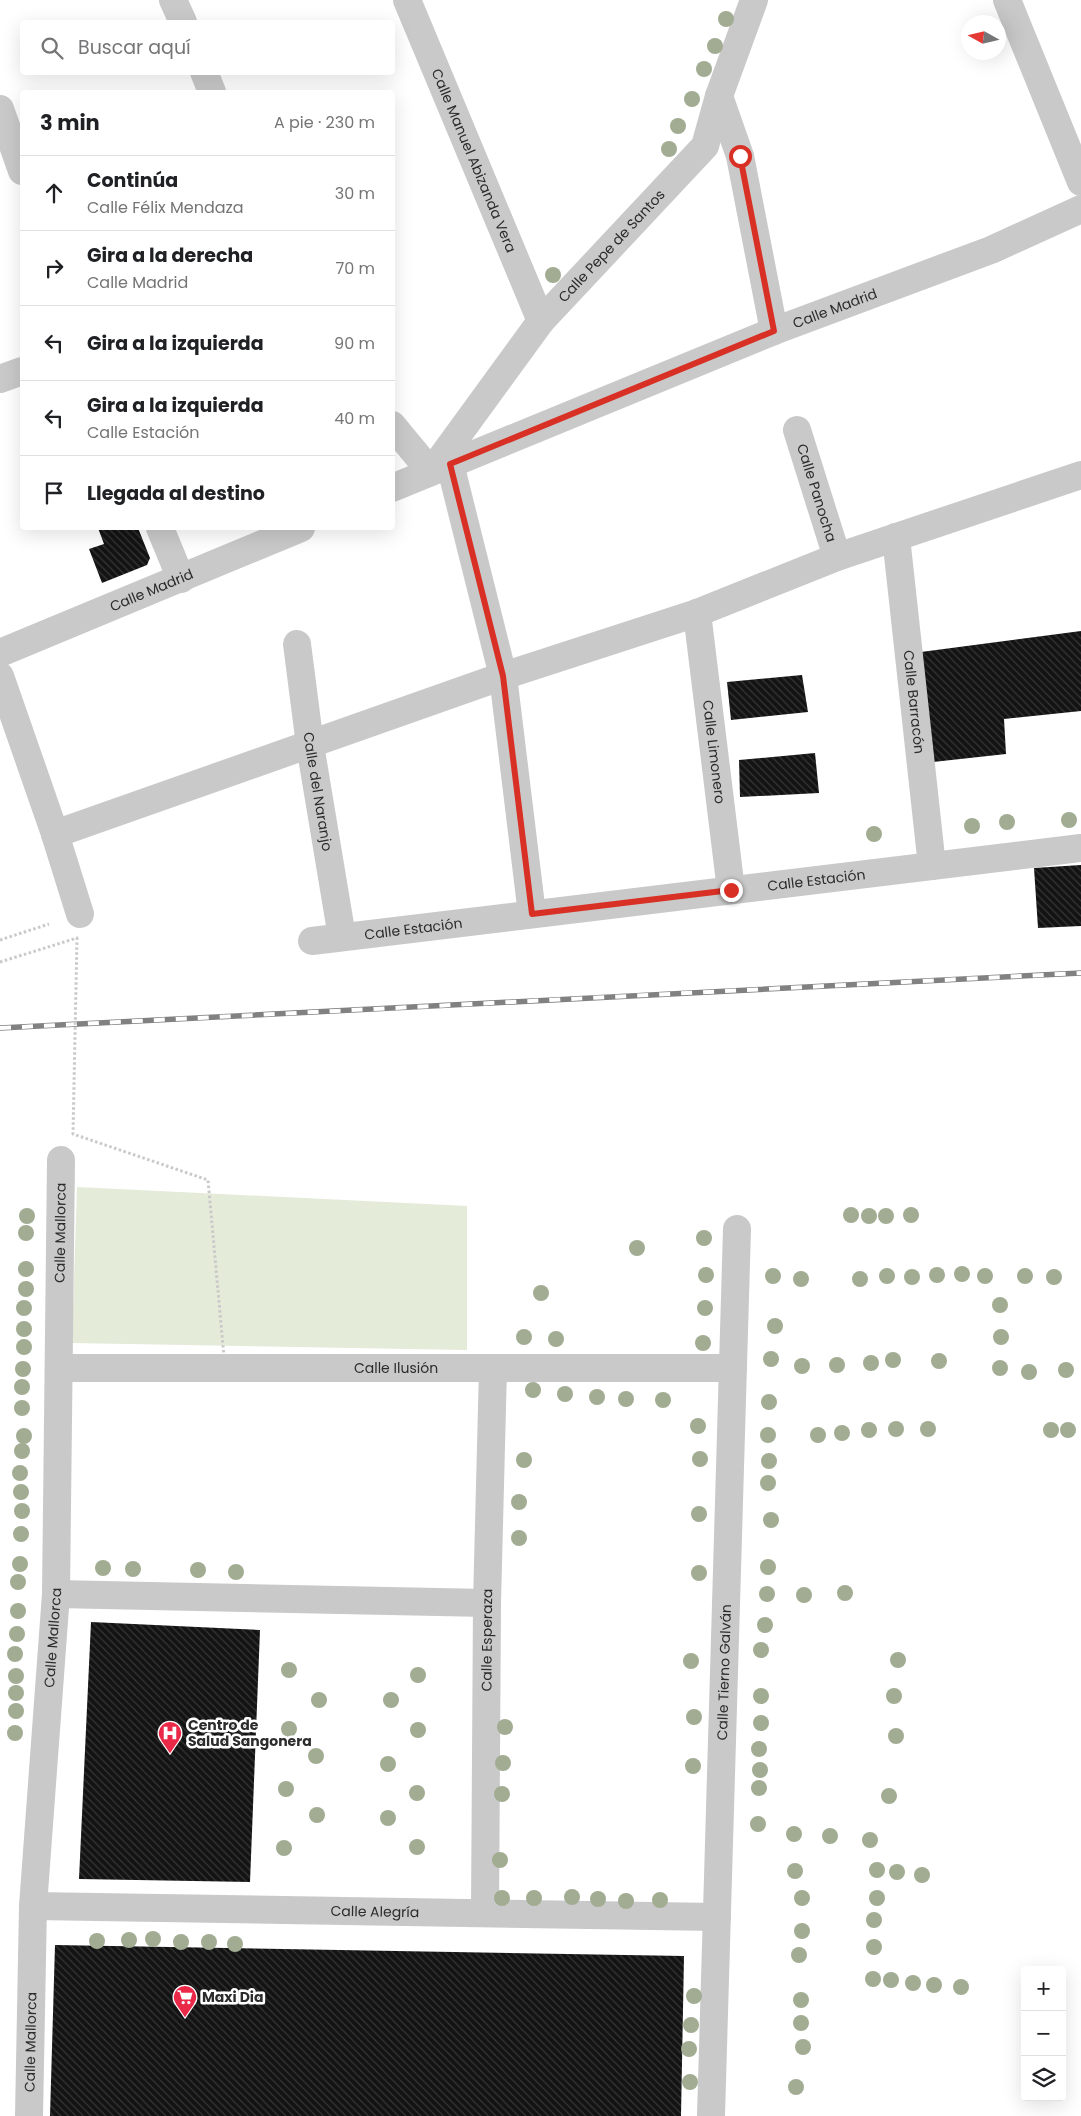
<!DOCTYPE html>
<html lang="es">
<head>
<meta charset="utf-8">
<style>
	body { margin:0; font-family:Poppins,sans-serif; background:#f2f2f2; color:#202124 }
	.controls { position:absolute; right:15px; bottom:15px; display:grid; overflow:hidden; border-radius:5px; box-shadow:0 5px 20px #0002 }
	.controls button { width:45px; height:45px; display:grid; place-items:center; padding:0; border:0; border-bottom:1px solid #e0e0e0; background:#fff; color:#202124; font:25px sans-serif }
	.compass { position:absolute; left:961px; top:15px; width:45px; height:45px; border-radius:50%; background:#fff; box-shadow:0 5px 20px #0002; rotate:278deg }
	.stop { position:absolute; width:15px; height:15px; margin:-11px; border:4px solid #d93025; border-radius:50%; background:#fff }
	.stop.end { background:#d93025; border-color:#fff; box-shadow:0 1px 5px #0008 }
	.list { margin:0; padding:0; list-style:none }
	h2 { display:flex; justify-content:space-between; align-items:center; height:65px; margin:0; padding:0 20px; font-size:21px }
	h2 small { font-size:16px; font-weight:400; color:#757577 }
	.list li { display:grid; grid-template-columns:32px 1fr auto; gap:15px; align-items:center; box-sizing:border-box; height:75px; padding:0 20px; border-top:1px solid #e0e0e0 }
	.list b { display:block; font-size:19px; white-space:nowrap }
	.list p { margin:0; font-size:16px; white-space:nowrap; color:#757577 }
	.list em { font-size:16px; font-style:normal; color:#757577 }
	.icon { flex:none; width:28px; height:28px; fill:none; stroke:currentColor; stroke-width:2; stroke-linecap:round; stroke-linejoin:round }
	.map { position:relative; flex:none; width:1081px; height:2116px; overflow:hidden }
	.search { position:absolute; background:#fff; box-shadow:0 5px 20px #0002; left:20px; top:20px; width:375px; height:55px; display:flex; align-items:center; gap:12px; box-sizing:border-box; padding:0 18px; border-radius:5px; color:#757577; font-size:19px }
	.panel { position:absolute; background:#fff; box-shadow:0 5px 20px #0002; left:20px; top:90px; width:375px; height:440px; border-radius:5px }
	.map>svg:first-child { display:block }
</style>
</head>
<body>
<div class="map">
<svg width="1081" height="2116" viewBox="0 0 1081 2116">
	<defs>
		<pattern id="building-back-hatch" width="6" height="6" patternUnits="userSpaceOnUse" patternTransform="scale(1.25)"><rect width="6" height="6" fill="#131313"/><path d="M-1 5l2 2M0 0l6 6M5-1l2 2" fill="none" stroke="#363636"/></pattern>
	</defs>
	<rect width="100%" height="100%" fill="#fff"/>
	<path fill="#e4ebd9" d="M77,1187L467,1206V1350L72,1343Z"/>
	<path fill="url(#building-back-hatch)" d="M98,528H138L150,558L147,565L102,583L89,549L104,544Z
		M1081,631V711L1004,719L1006,754L933,762L921,652Z
		M802,675L808,712L731,720L727,682Z
		M815,753L819,793L740,797L739,760Z
		M1081,865V926L1038,928L1034,868Z
		M91,1622L260,1630L250,1882L79,1879Z
		M55,1945L684,1956L681,2116H50Z"/>
	<g fill="none" stroke-linecap="round" stroke-linejoin="round">
		<path stroke="#c9c9c9" stroke-width="3" stroke-dasharray="2.5 2.5" stroke-linecap="butt" d="M0,940L49,924"/>
		<g stroke="#c9c9c9" stroke-width="28">
			<path d="M173,0L183,22"/>
			<path id="s1" d="M407,0L541,321"/>
			<path d="M1007,0L1081,182"/>
			<path d="M204,72L212,92"/>
			<path d="M719,96L740,156L774,331"/>
			<path d="M0,109L22,171"/>
			<path d="M0,379L22,371"/>
			<path id="s2" d="M392,425L431,472L541,321L705,146L719,96L754,0"/>
			<path id="s3" d="M797,430L837,557"/>
			<path d="M450,464L503,676L532,914"/>
			<path id="s4" d="M392,488L774,331L991,250L1081,209"/>
			<path d="M160,528L181,579"/>
			<path id="s5" d="M896,537L932,866"/>
			<path id="s6" d="M697,613L731,890"/>
			<path id="s7" d="M297,644L310,745L342,937"/>
			<path id="s8" d="M0,653L301,528"/>
			<path d="M0,676L55,834L80,914"/>
			<path d="M55,834L503,676L697,613L837,557L1081,475"/>
			<path id="s9" d="M312,941L1081,848"/>
			<path id="s10" d="M60,1368H733"/>
			<path d="M56,1594L487,1603"/>
			<path id="s11" d="M33,1906L717,1917"/>
			<path id="s12" d="M485,1912L487,1603L493,1368"/>
			<path id="s13" d="M29,2116L33,1906L56,1594L61,1160"/>
			<path id="s14" d="M711,2116L737,1229"/>
		</g>
		<g stroke="#818181" stroke-width="5.5">
			<path id="rail" d="M0,1028L1081,973"/>
		</g>
		<use href="#rail" stroke="#fff" stroke-width="4" stroke-dasharray="11" stroke-linecap="butt"/>
		<path stroke="#c9c9c9" stroke-width="3" stroke-dasharray="2.5 2.5" stroke-linecap="butt" d="M0,962L77,938L73,1134L208,1180L225,1368"/>
	</g>
	<g fill="#a1ac92">
		<circle cx="726" cy="19" r="8"/>
		<circle cx="715" cy="46" r="8"/>
		<circle cx="704" cy="69" r="8"/>
		<circle cx="692" cy="99" r="8"/>
		<circle cx="678" cy="126" r="8"/>
		<circle cx="669" cy="149" r="8"/>
		<circle cx="553" cy="275" r="8"/>
		<circle cx="1069" cy="820" r="8"/>
		<circle cx="1007" cy="822" r="8"/>
		<circle cx="972" cy="826" r="8"/>
		<circle cx="874" cy="834" r="8"/>
		<circle cx="851" cy="1215" r="8"/>
		<circle cx="911" cy="1215" r="8"/>
		<circle cx="27" cy="1216" r="8"/>
		<circle cx="869" cy="1216" r="8"/>
		<circle cx="886" cy="1216" r="8"/>
		<circle cx="26" cy="1233" r="8"/>
		<circle cx="704" cy="1238" r="8"/>
		<circle cx="637" cy="1248" r="8"/>
		<circle cx="26" cy="1269" r="8"/>
		<circle cx="962" cy="1274" r="8"/>
		<circle cx="706" cy="1275" r="8"/>
		<circle cx="937" cy="1275" r="8"/>
		<circle cx="773" cy="1276" r="8"/>
		<circle cx="887" cy="1276" r="8"/>
		<circle cx="985" cy="1276" r="8"/>
		<circle cx="1025" cy="1276" r="8"/>
		<circle cx="912" cy="1277" r="8"/>
		<circle cx="1054" cy="1277" r="8"/>
		<circle cx="801" cy="1279" r="8"/>
		<circle cx="860" cy="1279" r="8"/>
		<circle cx="26" cy="1289" r="8"/>
		<circle cx="541" cy="1293" r="8"/>
		<circle cx="1000" cy="1305" r="8"/>
		<circle cx="24" cy="1308" r="8"/>
		<circle cx="705" cy="1308" r="8"/>
		<circle cx="775" cy="1326" r="8"/>
		<circle cx="24" cy="1329" r="8"/>
		<circle cx="524" cy="1337" r="8"/>
		<circle cx="1001" cy="1337" r="8"/>
		<circle cx="556" cy="1339" r="8"/>
		<circle cx="703" cy="1343" r="8"/>
		<circle cx="24" cy="1347" r="8"/>
		<circle cx="771" cy="1359" r="8"/>
		<circle cx="893" cy="1360" r="8"/>
		<circle cx="939" cy="1361" r="8"/>
		<circle cx="871" cy="1363" r="8"/>
		<circle cx="837" cy="1365" r="8"/>
		<circle cx="802" cy="1366" r="8"/>
		<circle cx="1000" cy="1368" r="8"/>
		<circle cx="23" cy="1369" r="8"/>
		<circle cx="1066" cy="1370" r="8"/>
		<circle cx="1029" cy="1372" r="8"/>
		<circle cx="22" cy="1387" r="8"/>
		<circle cx="533" cy="1390" r="8"/>
		<circle cx="565" cy="1394" r="8"/>
		<circle cx="597" cy="1397" r="8"/>
		<circle cx="626" cy="1399" r="8"/>
		<circle cx="663" cy="1400" r="8"/>
		<circle cx="769" cy="1402" r="8"/>
		<circle cx="22" cy="1408" r="8"/>
		<circle cx="698" cy="1426" r="8"/>
		<circle cx="896" cy="1429" r="8"/>
		<circle cx="928" cy="1429" r="8"/>
		<circle cx="869" cy="1430" r="8"/>
		<circle cx="1051" cy="1430" r="8"/>
		<circle cx="1068" cy="1430" r="8"/>
		<circle cx="842" cy="1433" r="8"/>
		<circle cx="768" cy="1435" r="8"/>
		<circle cx="818" cy="1435" r="8"/>
		<circle cx="24" cy="1436" r="8"/>
		<circle cx="22" cy="1451" r="8"/>
		<circle cx="700" cy="1459" r="8"/>
		<circle cx="524" cy="1460" r="8"/>
		<circle cx="769" cy="1461" r="8"/>
		<circle cx="20" cy="1473" r="8"/>
		<circle cx="768" cy="1483" r="8"/>
		<circle cx="21" cy="1492" r="8"/>
		<circle cx="519" cy="1502" r="8"/>
		<circle cx="22" cy="1511" r="8"/>
		<circle cx="699" cy="1514" r="8"/>
		<circle cx="771" cy="1520" r="8"/>
		<circle cx="21" cy="1534" r="8"/>
		<circle cx="519" cy="1538" r="8"/>
		<circle cx="20" cy="1564" r="8"/>
		<circle cx="768" cy="1567" r="8"/>
		<circle cx="103" cy="1568" r="8"/>
		<circle cx="133" cy="1569" r="8"/>
		<circle cx="198" cy="1570" r="8"/>
		<circle cx="236" cy="1572" r="8"/>
		<circle cx="699" cy="1573" r="8"/>
		<circle cx="18" cy="1582" r="8"/>
		<circle cx="845" cy="1593" r="8"/>
		<circle cx="767" cy="1594" r="8"/>
		<circle cx="804" cy="1595" r="8"/>
		<circle cx="18" cy="1611" r="8"/>
		<circle cx="765" cy="1625" r="8"/>
		<circle cx="17" cy="1634" r="8"/>
		<circle cx="761" cy="1650" r="8"/>
		<circle cx="15" cy="1654" r="8"/>
		<circle cx="898" cy="1660" r="8"/>
		<circle cx="691" cy="1661" r="8"/>
		<circle cx="289" cy="1670" r="8"/>
		<circle cx="418" cy="1675" r="8"/>
		<circle cx="16" cy="1676" r="8"/>
		<circle cx="16" cy="1693" r="8"/>
		<circle cx="761" cy="1696" r="8"/>
		<circle cx="894" cy="1696" r="8"/>
		<circle cx="319" cy="1700" r="8"/>
		<circle cx="391" cy="1700" r="8"/>
		<circle cx="16" cy="1711" r="8"/>
		<circle cx="694" cy="1717" r="8"/>
		<circle cx="761" cy="1723" r="8"/>
		<circle cx="505" cy="1727" r="8"/>
		<circle cx="289" cy="1729" r="8"/>
		<circle cx="418" cy="1730" r="8"/>
		<circle cx="15" cy="1733" r="8"/>
		<circle cx="896" cy="1736" r="8"/>
		<circle cx="759" cy="1749" r="8"/>
		<circle cx="316" cy="1756" r="8"/>
		<circle cx="503" cy="1763" r="8"/>
		<circle cx="388" cy="1764" r="8"/>
		<circle cx="693" cy="1766" r="8"/>
		<circle cx="760" cy="1770" r="8"/>
		<circle cx="759" cy="1788" r="8"/>
		<circle cx="286" cy="1789" r="8"/>
		<circle cx="417" cy="1793" r="8"/>
		<circle cx="502" cy="1794" r="8"/>
		<circle cx="889" cy="1796" r="8"/>
		<circle cx="317" cy="1815" r="8"/>
		<circle cx="388" cy="1818" r="8"/>
		<circle cx="758" cy="1824" r="8"/>
		<circle cx="794" cy="1834" r="8"/>
		<circle cx="830" cy="1836" r="8"/>
		<circle cx="870" cy="1840" r="8"/>
		<circle cx="417" cy="1847" r="8"/>
		<circle cx="284" cy="1848" r="8"/>
		<circle cx="500" cy="1860" r="8"/>
		<circle cx="877" cy="1870" r="8"/>
		<circle cx="795" cy="1871" r="8"/>
		<circle cx="897" cy="1872" r="8"/>
		<circle cx="922" cy="1875" r="8"/>
		<circle cx="572" cy="1897" r="8"/>
		<circle cx="502" cy="1898" r="8"/>
		<circle cx="534" cy="1898" r="8"/>
		<circle cx="802" cy="1898" r="8"/>
		<circle cx="877" cy="1898" r="8"/>
		<circle cx="598" cy="1899" r="8"/>
		<circle cx="660" cy="1900" r="8"/>
		<circle cx="626" cy="1901" r="8"/>
		<circle cx="874" cy="1920" r="8"/>
		<circle cx="802" cy="1931" r="8"/>
		<circle cx="153" cy="1939" r="8"/>
		<circle cx="129" cy="1940" r="8"/>
		<circle cx="97" cy="1941" r="8"/>
		<circle cx="181" cy="1942" r="8"/>
		<circle cx="209" cy="1942" r="8"/>
		<circle cx="235" cy="1944" r="8"/>
		<circle cx="874" cy="1947" r="8"/>
		<circle cx="799" cy="1955" r="8"/>
		<circle cx="873" cy="1979" r="8"/>
		<circle cx="891" cy="1980" r="8"/>
		<circle cx="913" cy="1983" r="8"/>
		<circle cx="934" cy="1985" r="8"/>
		<circle cx="961" cy="1987" r="8"/>
		<circle cx="694" cy="1996" r="8"/>
		<circle cx="801" cy="2000" r="8"/>
		<circle cx="801" cy="2023" r="8"/>
		<circle cx="691" cy="2025" r="8"/>
		<circle cx="803" cy="2047" r="8"/>
		<circle cx="689" cy="2049" r="8"/>
		<circle cx="690" cy="2082" r="8"/>
		<circle cx="796" cy="2087" r="8"/>
	</g>
	<g fill="none" stroke-linecap="round" stroke-linejoin="round">
		<path stroke="#d93025" stroke-width="6" d="M731,890L532,914L503,676L450,464L774,331L740,156"/>
	</g>
	<defs>
		<g id="hospital-pin" transform="scale(1.25)"><path d="M0 17L-7.5 6A9.5 9.5 0 1 1 7.5 6Z" fill="#ea2848" stroke="#fff"/><path d="M-5-5h3v3.5h4V-5h3V5h-3V1.5h-4V5h-3Z" fill="#fff"/></g>
		<g id="supermarket-pin" transform="scale(1.25)"><path d="M0 17L-7.5 6A9.5 9.5 0 1 1 7.5 6Z" fill="#ea2848" stroke="#fff"/><path d="M-6-5.5h2.5l.6 2H6L4.5 2H-2.5L-4.4-4H-6ZM-1.5 3.2a1.3 1.3 0 1 0 .1 0ZM3 3.2a1.3 1.3 0 1 0 .1 0Z" fill="#fff"/></g>
	</defs>
	<g fill-rule="evenodd">
		<use href="#hospital-pin" x="170" y="1733"/>
		<use href="#supermarket-pin" x="185" y="1997"/>
	</g>
	<g text-anchor="middle" stroke-width="5" stroke-linejoin="round" paint-order="stroke">
		<g font-size="14" fill="#2c2c2c" stroke="#fff">
			<text dy="5" stroke="none"><textPath href="#s1" startOffset="174">Calle Manuel Abizanda Vera</textPath></text>
			<text dy="5" stroke="none"><textPath href="#s2" startOffset="351">Calle Pepe de Santos</textPath></text>
			<text dy="5" stroke="none"><textPath href="#s4" startOffset="478">Calle Madrid</textPath></text>
			<text dy="5" stroke="none"><textPath href="#s3" startOffset="66">Calle Panocha</textPath></text>
			<text dy="5" stroke="none"><textPath href="#s8" startOffset="164">Calle Madrid</textPath></text>
			<text dy="5" stroke="none"><textPath href="#s5" startOffset="166">Calle Barracón</textPath></text>
			<text dy="5" stroke="none"><textPath href="#s6" startOffset="140">Calle Limonero</textPath></text>
			<text dy="5" stroke="none"><textPath href="#s7" startOffset="149">Calle del Naranjo</textPath></text>
			<text dy="5" stroke="none"><textPath href="#s9" startOffset="508">Calle Estación</textPath></text>
			<text dy="5" stroke="none"><textPath href="#s9" startOffset="102">Calle Estación</textPath></text>
			<text dy="5" stroke="none"><textPath href="#s13" startOffset="884">Calle Mallorca</textPath></text>
			<text dy="5" stroke="none"><textPath href="#s10" startOffset="336">Calle Ilusión</textPath></text>
			<text dy="5" stroke="none"><textPath href="#s13" startOffset="479">Calle Mallorca</textPath></text>
			<text dy="5" stroke="none"><textPath href="#s12" startOffset="272">Calle Esperaza</textPath></text>
			<text dy="5" stroke="none"><textPath href="#s14" startOffset="444">Calle Tierno Galván</textPath></text>
			<text dy="5" stroke="none"><textPath href="#s11" startOffset="342">Calle Alegría</textPath></text>
			<text dy="5" stroke="none"><textPath href="#s13" startOffset="74">Calle Mallorca</textPath></text>
		</g>
		<g font-size="14" font-weight="bold" fill="#2c2c2c" stroke="#fff" text-anchor="start">
			<text x="188" y="1730">Centro de<tspan x="188" dy="16">Salud Sangonera</tspan></text>
			<text x="202" y="2002">Maxi Dia</text>
		</g>
	</g>
</svg>
<div class="controls">
<button>+</button>
<button>−</button>
<button><svg class="icon" aria-label="layers" viewBox="0 0 24 24"><path d="M12 4l9 5-9 5-9-5zM3 14l9 5 9-5"/></svg></button>
</div>
<svg class="compass" viewBox="-18 -18 36 36"><path d="M0-13l5 13h-10z" fill="#e53935"/><path d="M0 13l5-13h-10z" fill="#757577"/></svg>
<div class="stop" style="left:740px;top:156px"></div>
<div class="stop end" style="left:731px;top:890px"></div>
<div class="search"><svg class="icon" aria-label="search" viewBox="0 0 24 24"><circle cx="10" cy="10" r="6"/><path d="M15 15l6 6"/></svg>Buscar aquí</div>
<section class="panel">
<h2>3 min<small>A pie · 230 m</small></h2>
<ul class="list">
<li><svg class="icon" aria-label="ahead" viewBox="0 0 24 24"><path d="M12 20V5M6 11l6-6 6 6"/></svg><div><b>Continúa</b><p>Calle Félix Mendaza</p></div><em>30 m</em></li>
<li><svg class="icon" aria-label="right" viewBox="0 0 24 24"><path d="M7 20v-9h11M14 6l5 5-5 5"/></svg><div><b>Gira a la derecha</b><p>Calle Madrid</p></div><em>70 m</em></li>
<li><svg class="icon" aria-label="left" viewBox="0 0 24 24"><path d="M17 20v-9H6M10 6l-5 5 5 5"/></svg><div><b>Gira a la izquierda</b></div><em>90 m</em></li>
<li><svg class="icon" aria-label="left" viewBox="0 0 24 24"><path d="M17 20v-9H6M10 6l-5 5 5 5"/></svg><div><b>Gira a la izquierda</b><p>Calle Estación</p></div><em>40 m</em></li>
<li><svg class="icon" aria-label="arrive" viewBox="0 0 24 24"><path d="M6 21V4h12l-3 4 3 4H6"/></svg><div><b>Llegada al destino</b></div></li>
</ul>
</section>
</div>
</body>
</html>
